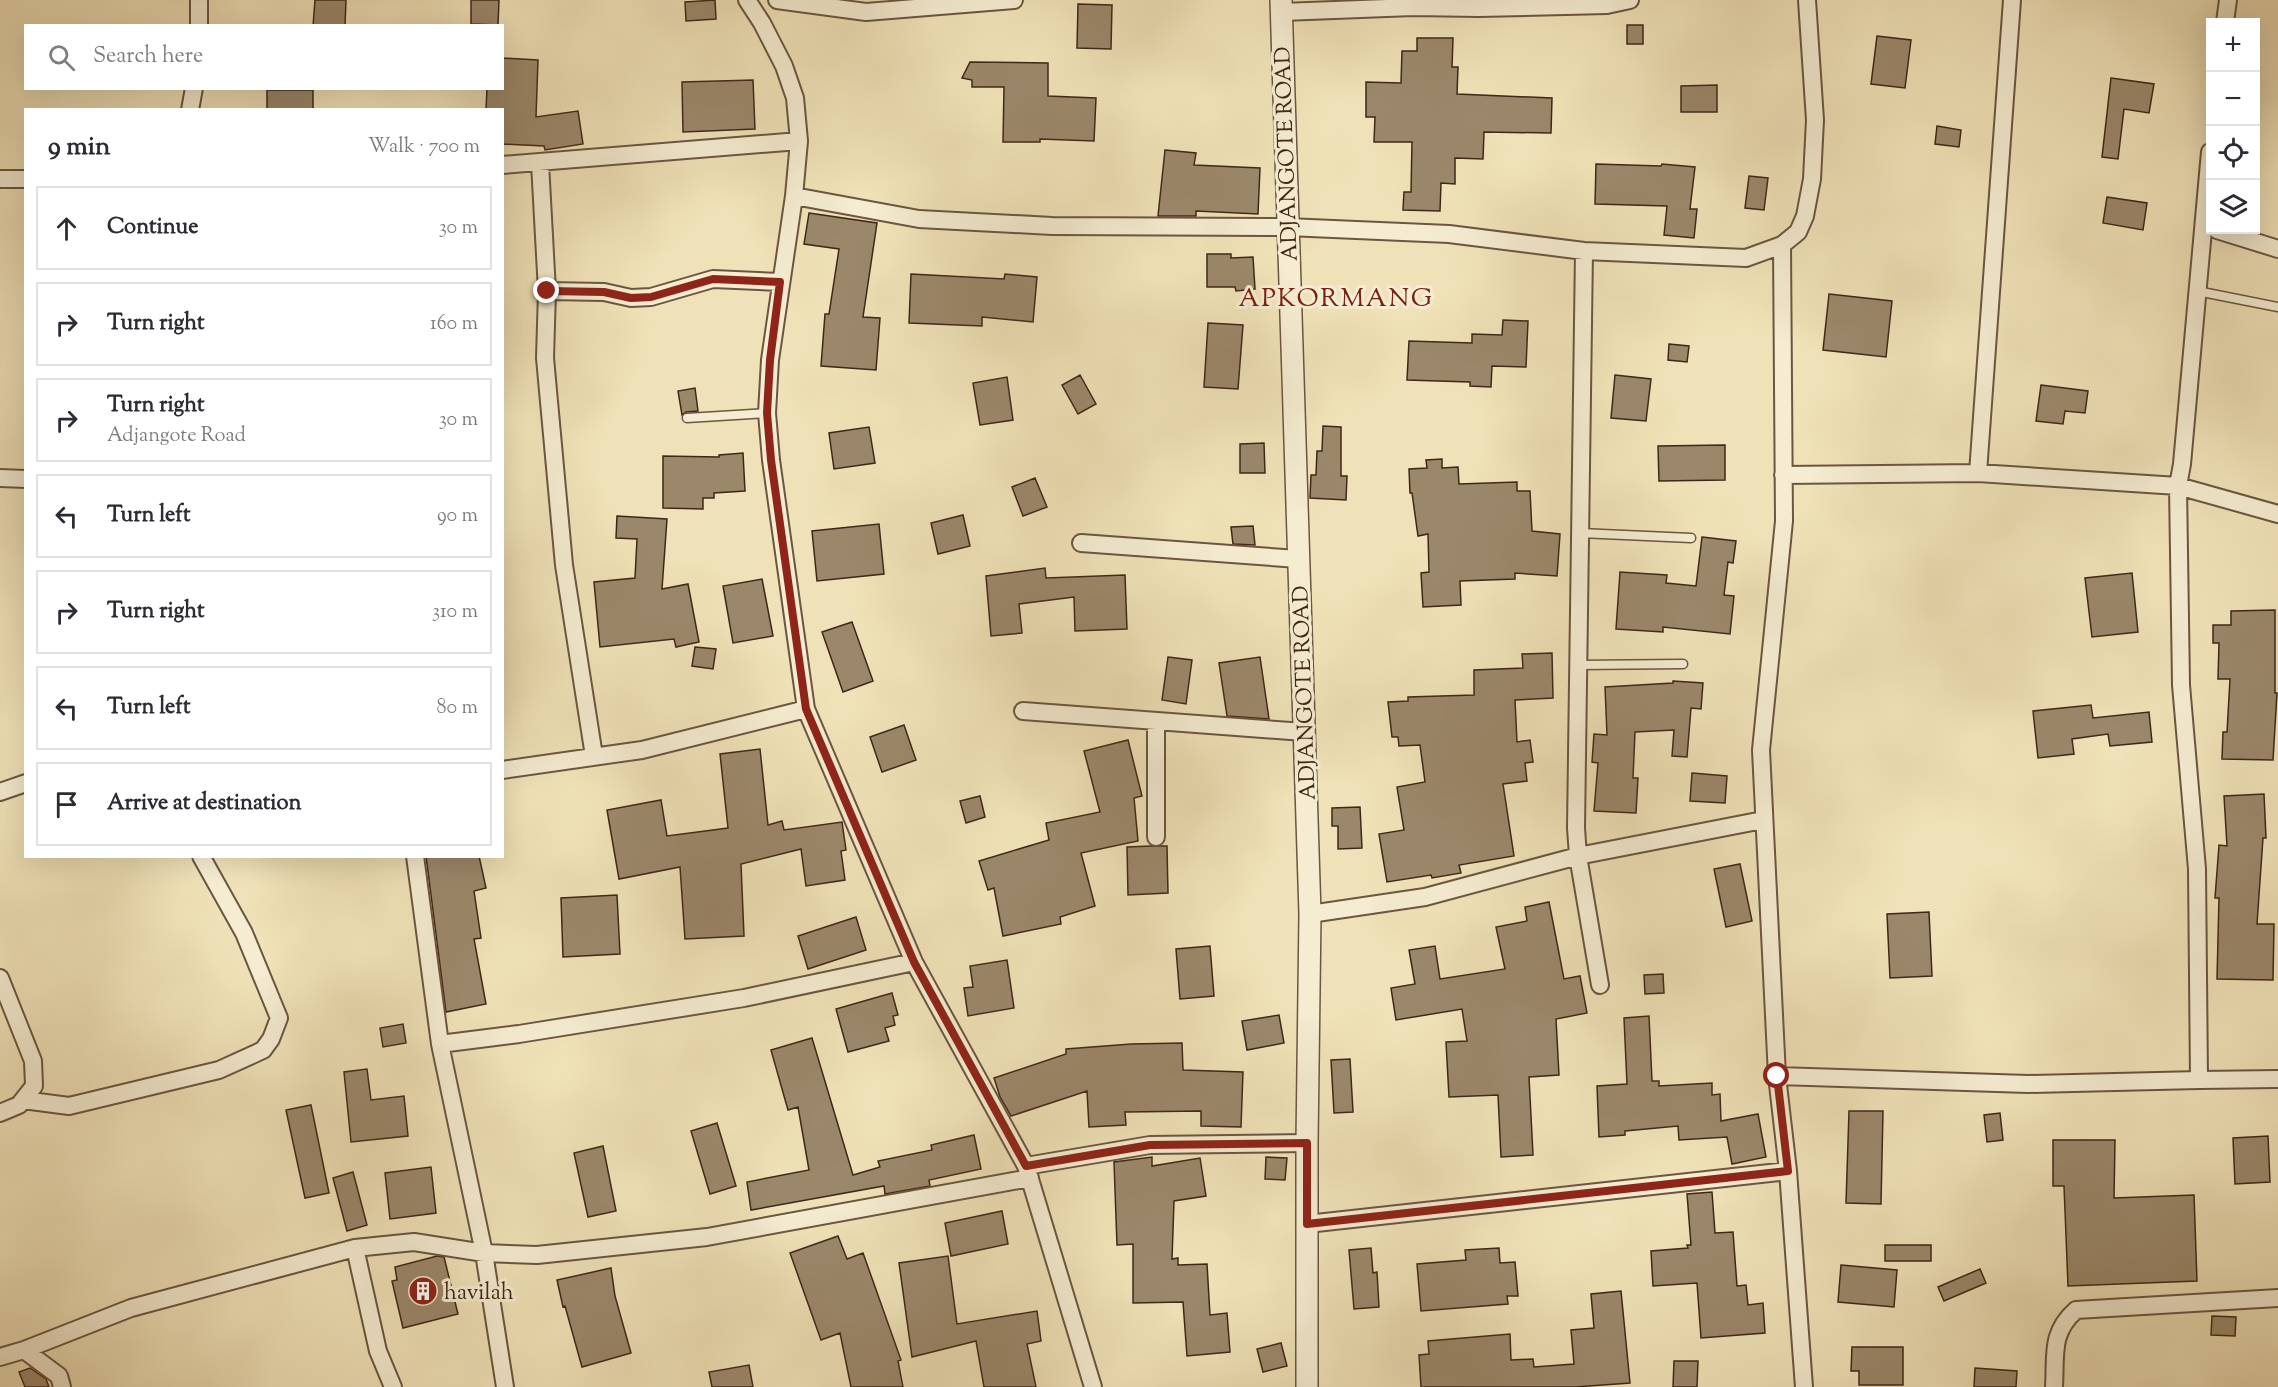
<!DOCTYPE html>
<html lang="en">
<head>
<meta charset="utf-8">
<style>
	body { margin:0; font-family:"Sorts Mill Goudy",serif; background:#f2f2f3; color:#2b2b33 }
	.controls { position:absolute; right:18px; top:18px; display:grid; overflow:hidden; border-radius:0px; box-shadow:0 6px 24px #0002 }
	.controls button { width:54px; height:54px; display:grid; place-items:center; padding:0; border:0; border-bottom:2px solid #e1e1e2; background:#fff; color:#2b2b33; font:30px sans-serif }
	.stop { position:absolute; width:18px; height:18px; margin:-14px; border:4px solid #8f2418; border-radius:50%; background:#fff }
	.stop.end { background:#8f2418; border-color:#fff; box-shadow:0 2px 6px #0008 }
	.list { margin:0; padding:0; list-style:none }
	h2 { display:flex; justify-content:space-between; align-items:center; height:78px; margin:0; padding:0 24px; font-size:26px }
	h2 small { font-size:20px; font-weight:400; color:#7c7c81 }
	.list li { display:grid; grid-template-columns:39px 1fr auto; gap:18px; align-items:center; box-sizing:border-box; height:84px; margin:0 12px 12px; padding:0 12px; border:2px solid #e1e1e2; border-radius:0px }
	.list b { display:block; font-size:22px; white-space:nowrap }
	.list p { margin:0; font-size:20px; white-space:nowrap; color:#7c7c81 }
	.list em { font-size:20px; font-style:normal; color:#7c7c81 }
	.icon { flex:none; width:33px; height:33px; fill:none; stroke:currentColor; stroke-width:2; stroke-linecap:round; stroke-linejoin:round }
	.map { position:relative; flex:none; width:2278px; height:1387px; overflow:hidden }
	.search { position:absolute; background:#fff; box-shadow:0 6px 24px #0002; left:24px; top:24px; width:480px; height:66px; display:flex; align-items:center; gap:15px; box-sizing:border-box; padding:0 21px; border-radius:0px; color:#7c7c81; font-size:22px }
	.panel { position:absolute; background:#fff; box-shadow:0 6px 24px #0002; left:24px; top:108px; width:480px; height:750px; border-radius:0px }
	.map>svg:first-child { display:block }
</style>
</head>
<body>
<div class="map">
<svg width="2278" height="1387" viewBox="0 0 2278 1387">
	<rect width="100%" height="100%" fill="#f0e2b8"/>
	<filter id="stains"><feTurbulence type="fractalNoise" baseFrequency=".00333" numOctaves="4"/><feColorMatrix values="0 0 0 0 .2 0 0 0 0 .09 0 0 0 0 .02 0 0 0 .5 -.17"/></filter>
	<radialGradient id="worn" r=".72"><stop offset=".6" stop-color="#630" stop-opacity="0"/><stop offset="1" stop-color="#630" stop-opacity=".3"/></radialGradient>
	<path fill="#9b886b" stroke="#3f2717" stroke-width="1.5" d="M315,0H346L345,26H313Z
		M471,0H499L498,25L471,24Z
		M715,0L716,19L686,21L685,2Z
		M1078,4L1112,5L1111,49L1077,48Z
		M1627,25H1643V44H1627Z
		M1877,36L1911,40L1905,88L1871,84Z
		M1417,38H1453L1452,67H1458L1457,94L1552,98L1551,133L1484,132L1483,159L1455,158V184L1441,183L1440,211L1403,210L1404,192H1411L1412,142H1374L1375,117H1366V82L1401,83L1402,51H1417Z
		M502,58L538,60L536,117L578,111L583,144L545,150L544,146L502,144V110H486L487,88H502Z
		M970,62L1048,63V96L1096,98L1094,141L1040,139V142H1003L1004,87H972V80L962,78Z
		M2111,78L2154,84L2149,113L2124,109L2118,159L2102,157Z
		M753,80L755,129L683,132L682,82Z
		M1717,85V112H1681V86Z
		M267,90H313V110H267Z
		M1937,126L1961,130L1959,147L1935,144Z
		M1165,150L1196,153L1194,165L1260,168L1258,214L1196,211V216H1158Z
		M1596,164L1661,166L1662,164L1695,167L1690,209H1697L1694,238L1664,235L1667,206L1595,204Z
		M1749,176L1768,178L1764,210L1745,208Z
		M2107,197L2147,203L2143,230L2103,223Z
		M809,213L877,223L863,317L880,318L876,370L821,366L825,314H829L839,249L804,244Z
		M1207,254H1231V258L1253,257L1255,289L1236,291L1235,287H1207Z
		M911,274L1004,279L1005,274L1037,277L1033,322L982,317V326L909,323Z
		M1829,294L1892,301L1886,357L1823,350Z
		M1503,320L1528,321L1526,367L1492,366L1491,387L1470,386V382L1407,380L1409,341L1472,343V334L1502,335Z
		M1208,323L1243,325L1238,389L1204,387Z
		M1669,344L1689,346L1687,362L1668,360Z
		M1080,375L1096,404L1078,414L1062,385Z
		M1615,375L1651,379L1646,421L1611,418Z
		M1007,377L1013,420L980,425L973,383Z
		M2041,385L2088,391L2085,413L2065,411L2063,424L2036,421Z
		M695,388L698,411L686,412L682,415L678,391Z
		M1323,426L1341,427V476H1347L1346,500L1310,498L1311,475H1316L1317,451H1322Z
		M869,427L875,463L834,469L829,433Z
		M1264,443L1265,473H1240V444Z
		M1725,445V480L1659,481L1658,446Z
		M743,453L745,491L714,493V498H703V509L663,508V456L719,457V455Z
		M1442,459V468L1458,467L1459,484L1517,482V491H1530L1532,531L1560,534L1557,576L1515,573V579L1460,581L1461,605L1423,607L1421,573L1429,572L1428,534L1418,536L1412,493H1410L1409,469L1427,468L1426,460Z
		M1035,478L1047,507L1023,516L1012,487Z
		M963,515L970,546L938,554L931,523Z
		M617,516L667,519L662,589L688,584L699,642L676,647L674,639L600,647L594,582L635,578L637,539L616,538Z
		M879,524L884,574L817,581L812,531Z
		M1253,526L1255,545L1233,544L1231,527Z
		M1702,537L1736,541L1733,563L1728,562L1724,595L1734,596L1730,634L1663,627V632L1616,629L1620,572L1667,575L1666,583L1696,586Z
		M1045,568L1046,578L1125,575L1127,629L1075,631L1074,597L1019,604L1022,633L991,636L986,576Z
		M2132,573L2138,632L2092,637L2085,578Z
		M762,579L773,636L733,643L723,586Z
		M2275,610V693H2277L2273,760L2222,759L2223,732H2227L2230,679H2218L2219,643H2213V625H2231V611Z
		M852,622L873,681L843,692L822,632Z
		M695,647L716,649L713,669L692,666Z
		M1552,653L1553,698L1515,700L1517,742L1530,740L1533,762L1525,763L1527,781L1503,784L1514,856L1459,865L1461,873L1432,878L1431,875L1387,882L1379,834L1404,830L1397,787L1425,782L1420,745L1399,746L1398,737H1392L1388,702L1408,701V697L1474,695V670L1523,668L1522,654Z
		M1168,657L1192,660L1186,704L1162,700Z
		M1260,657L1269,719L1227,716L1219,663Z
		M1673,681L1703,683L1701,709L1691,708L1687,757L1672,756L1674,730L1635,732L1633,778H1638L1636,813L1594,811L1598,763L1592,762L1594,734L1607,735L1605,687L1673,683Z
		M2091,705L2093,718L2149,712L2152,742L2110,746L2108,734L2072,739L2074,754L2038,758L2033,711Z
		M904,725L916,760L882,772L870,737Z
		M1128,740L1142,796L1134,798L1138,841L1081,853L1095,906L1060,917L1061,924L1003,936L994,888L988,890L979,861L1049,840L1046,823L1100,812L1084,751Z
		M760,749L768,825L782,821L784,830L842,822L846,850L841,851L845,880L806,886L801,849L741,864L744,936L685,939L680,867L619,879L607,810L661,800L667,836L728,828L720,754Z
		M1692,773L1727,776L1725,803L1690,801Z
		M2264,794L2266,838H2263L2257,924H2274L2273,980L2217,979L2219,898H2215L2219,845L2227,846L2224,796Z
		M980,796L985,817L966,823L960,801Z
		M1360,807L1362,848L1338,849V826H1332V808Z
		M1151,846H1167L1168,893L1128,895L1127,847Z
		M426,856H479L486,888L474,891L481,938L474,939L486,1004L446,1012Z
		M1740,864L1752,921L1726,927L1714,869Z
		M617,895L620,954L563,957L561,898Z
		M1549,902L1564,979L1580,976L1587,1013L1556,1019L1559,1075L1529,1077L1533,1155L1501,1157L1498,1095L1449,1097L1446,1042L1467,1041L1462,1009L1396,1020L1391,988L1415,984L1409,950L1435,946L1440,979L1505,969L1496,927L1527,921L1525,907Z
		M1929,912L1932,976L1890,978L1887,914Z
		M856,917L866,950L808,969L798,936Z
		M1210,946L1214,996L1180,999L1176,949Z
		M1007,960L1014,1008L968,1016L964,988L973,987L970,966Z
		M1663,974L1664,993L1645,994L1644,975Z
		M892,993L898,1015L893,1016L895,1025L885,1028L889,1041L848,1052L836,1009Z
		M1279,1015L1284,1043L1247,1050L1242,1021Z
		M1649,1016L1652,1081H1659V1086L1712,1083V1095L1720,1094L1721,1121L1758,1114L1766,1157L1732,1164L1727,1137L1679,1140L1678,1126L1625,1131V1135L1599,1137L1597,1086L1627,1084L1624,1018Z
		M403,1024L406,1043L383,1047L380,1028Z
		M812,1038L853,1175L880,1167L878,1161L932,1150L931,1145L974,1135L981,1169L929,1180L930,1186L885,1194L884,1186L751,1210L747,1182L809,1170L798,1107L788,1110L771,1050Z
		M1182,1043L1183,1070L1243,1072L1241,1127L1201,1126V1111L1125,1112L1126,1125L1089,1127L1087,1091L1011,1116L1000,1097L994,1078L1066,1054V1049L1131,1044Z
		M1350,1059L1353,1112L1334,1113L1331,1060Z
		M367,1069L371,1100L404,1096L408,1136L351,1142L344,1072Z
		M311,1105L329,1193L305,1198L286,1110Z
		M1849,1111H1883L1881,1204L1846,1203Z
		M2000,1113L2003,1140L1987,1142L1984,1115Z
		M717,1123L736,1186L710,1194L691,1131Z
		M2268,1136L2270,1182L2235,1184L2233,1138Z
		M2053,1140H2115L2114,1198L2194,1195L2197,1281L2068,1286L2064,1186H2053Z
		M603,1146L616,1211L588,1217L574,1153Z
		M1152,1157V1166L1200,1158L1206,1196L1174,1201L1172,1259L1178,1258V1265L1207,1264L1210,1315L1227,1313L1230,1352L1187,1356L1183,1302L1133,1303V1244L1117,1245L1114,1162Z
		M1266,1157L1287,1158L1285,1180L1265,1179Z
		M431,1167L436,1213L390,1219L385,1173Z
		M353,1172L367,1225L347,1231L333,1178Z
		M1712,1192L1715,1233L1733,1232L1737,1286L1746,1285L1748,1305L1763,1303L1765,1333L1701,1338L1697,1283L1653,1286L1651,1251L1688,1248L1687,1245H1691L1687,1194Z
		M1002,1211L1008,1244L951,1256L945,1223Z
		M838,1236L847,1259L863,1253L901,1360L898,1361L903,1387H851L840,1333L821,1340L790,1253Z
		M1885,1245H1931V1261H1885Z
		M1371,1248L1373,1273L1377,1272L1379,1307L1354,1309L1349,1250Z
		M1499,1248L1500,1263L1515,1262L1518,1296H1507L1508,1304L1421,1311L1417,1264L1466,1260L1465,1250Z
		M437,1256L444,1257L458,1314L403,1328L392,1281L397,1280L395,1267Z
		M948,1256L957,1324L1037,1311L1041,1341L1027,1344L1036,1387H984L976,1341L912,1357L899,1263Z
		M1841,1265L1897,1270L1894,1307L1838,1302Z
		M611,1268L615,1296L631,1353L582,1367L565,1306L563,1307L557,1280Z
		M1980,1269L1986,1283L1944,1301L1938,1287Z
		M1621,1291L1630,1383L1575,1387H1421L1419,1355L1429,1354L1428,1341L1510,1334L1511,1360L1533,1359L1534,1367L1574,1364L1571,1330L1594,1328L1591,1294Z
		M2212,1316L2236,1317L2235,1336L2211,1335Z
		M1281,1343L1287,1366L1263,1372L1257,1349Z
		M1852,1347H1903V1385H1859V1371H1851Z
		M1674,1361H1698L1697,1387H1673Z
		M749,1365L753,1387H712L709,1372Z
		M30,1368L46,1379L49,1387H25L19,1372Z
		M1975,1368L2017,1371L2016,1387H1974Z"/>
	<g fill="none" stroke-linecap="round" stroke-linejoin="round">
		<g stroke="#6b563f" stroke-width="11">
			<path id="service" d="M2197,291L2278,307
				M687,418L767,413
				M1580,533L1691,538
				M1578,665L1683,664"/>
		</g>
		<g stroke="#6b563f" stroke-width="20">
			<path id="minor" d="M747,0L762,23L784,66L795,98L799,141L794,196L770,360L767,413L771,460L806,709L914,962L1026,1166L1093,1387
				M777,0L866,12L1014,0
				M1282,12L1413,7L1478,8L1607,5L1630,0
				M2225,22L2228,0
				M199,26V0
				M190,110L194,88
				M540,163L547,291
				M502,165L799,141
				M0,179H26
				M794,196L919,219L1052,226L1287,227L1449,234L1584,251L1746,258L1782,245L1798,232L1805,216L1812,179L1815,120L1807,0
				M2217,230L2278,249
				M1782,245L1784,521L1761,750L1777,1076L1788,1171
				M1584,251L1576,828L1578,856L1600,985
				M1978,473L2012,0
				M1783,475L1978,473L2178,486L2278,514
				M0,478L26,479
				M1081,543L1298,559
				M1023,711L1304,732
				M594,756L564,565L545,358L547,291L604,292L631,298L651,297L713,279L780,282
				M502,770L642,750L806,709
				M0,792L26,783
				M1156,837V721
				M415,856L440,1044L484,1253L505,1387
				M1310,914L1425,897L1578,856L1763,820
				M0,978L33,1061L34,1086L19,1105L0,1113
				M440,1044L519,1034L744,998L914,962
				M1777,1076L2028,1084L2199,1080L2197,869L2181,685L2178,486L2182,464L2210,152
				M2199,1080L2278,1079
				M23,1100L69,1106L219,1070L263,1050L271,1039L279,1018L244,933L201,856
				M1026,1166L1150,1145L1307,1143
				M1307,1224L1788,1171L1804,1387
				M355,1248L378,1351L393,1387
				M24,1350L59,1376L62,1387
				M0,1357L24,1350L131,1308L355,1248L414,1242L484,1253L537,1255L707,1237L1030,1178
				M2054,1387C2056,1355 2050,1333 2076,1310L2278,1298"/>
		</g>
		<g stroke="#6b563f" stroke-width="24">
			<path id="tertiary" d="M1281,0L1310,914L1307,1143V1387"/>
		</g>
		<use href="#service" stroke="#f5ecd1" stroke-width="8"/>
		<use href="#minor" stroke="#f5ecd1" stroke-width="16"/>
		<use href="#tertiary" stroke="#f5ecd1" stroke-width="21"/>
	</g>
	<g fill="none" stroke-linecap="round" stroke-linejoin="round">
		<path stroke="#8f2418" stroke-width="8" d="M547,291L604,292L631,298L651,297L713,279L780,282L770,360L767,413L771,460L806,709L914,962L1026,1166L1150,1145L1307,1143V1224L1788,1171L1777,1076"/>
	</g>
	<defs>
		<g id="building-disc" transform="scale(1.5)"><circle r="9.5" fill="#8f2418" stroke="#f5ecd1"/><path d="M-4-6H4V6H1V3H-1V6H-4ZM-2.5-4.3h1.7v1.8h-1.7ZM.8-4.3h1.7v1.8H.8ZM-2.5-1h1.7V.8h-1.7ZM.8-1h1.7V.8H.8Z" fill="#fff"/></g>
	</defs>
	<g fill-rule="evenodd">
		<use href="#building-disc" x="423" y="1291"/>
	</g>
	<g text-anchor="middle" stroke-width="6" stroke-linejoin="round" paint-order="stroke">
		<g font-size="22" fill="#3f2717" stroke="#f5ecd1">
			<text transform="translate(1285 154) rotate(-92)" y="8">ADJANGOTE ROAD</text>
			<text transform="translate(1303 693) rotate(-92)" y="8">ADJANGOTE ROAD</text>
		</g>
		<g font-size="22" fill="#3f2717" stroke="#f5ecd1" text-anchor="start">
			<text x="444" y="1299">havilah</text>
		</g>
		<g font-size="26" letter-spacing="1.5" fill="#7a1f14" stroke="#f5ecd1">
			<text x="1336" y="306">APKORMANG</text>
		</g>
	</g>
	<rect width="100%" height="100%" filter="url(#stains)"/>
	<rect width="100%" height="100%" fill="url(#worn)"/>
</svg>
<div class="controls">
<button>+</button>
<button>−</button>
<button><svg class="icon" aria-label="locate" viewBox="0 0 24 24"><circle cx="12" cy="12" r="6"/><path d="M12 2v4M12 18v4M2 12h4M18 12h4"/></svg></button>
<button><svg class="icon" aria-label="layers" viewBox="0 0 24 24"><path d="M12 4l9 5-9 5-9-5zM3 14l9 5 9-5"/></svg></button>
</div>
<div class="stop" style="left:1777px;top:1076px"></div>
<div class="stop end" style="left:547px;top:291px"></div>
<div class="search"><svg class="icon" aria-label="search" viewBox="0 0 24 24"><circle cx="10" cy="10" r="6"/><path d="M15 15l6 6"/></svg>Search here</div>
<section class="panel">
<h2>9 min<small>Walk · 700 m</small></h2>
<ul class="list">
<li><svg class="icon" aria-label="ahead" viewBox="0 0 24 24"><path d="M12 20V5M6 11l6-6 6 6"/></svg><div><b>Continue</b></div><em>30 m</em></li>
<li><svg class="icon" aria-label="right" viewBox="0 0 24 24"><path d="M7 20v-9h11M14 6l5 5-5 5"/></svg><div><b>Turn right</b></div><em>160 m</em></li>
<li><svg class="icon" aria-label="right" viewBox="0 0 24 24"><path d="M7 20v-9h11M14 6l5 5-5 5"/></svg><div><b>Turn right</b><p>Adjangote Road</p></div><em>30 m</em></li>
<li><svg class="icon" aria-label="left" viewBox="0 0 24 24"><path d="M17 20v-9H6M10 6l-5 5 5 5"/></svg><div><b>Turn left</b></div><em>90 m</em></li>
<li><svg class="icon" aria-label="right" viewBox="0 0 24 24"><path d="M7 20v-9h11M14 6l5 5-5 5"/></svg><div><b>Turn right</b></div><em>310 m</em></li>
<li><svg class="icon" aria-label="left" viewBox="0 0 24 24"><path d="M17 20v-9H6M10 6l-5 5 5 5"/></svg><div><b>Turn left</b></div><em>80 m</em></li>
<li><svg class="icon" aria-label="arrive" viewBox="0 0 24 24"><path d="M6 21V4h12l-3 4 3 4H6"/></svg><div><b>Arrive at destination</b></div></li>
</ul>
</section>
</div>
</body>
</html>
